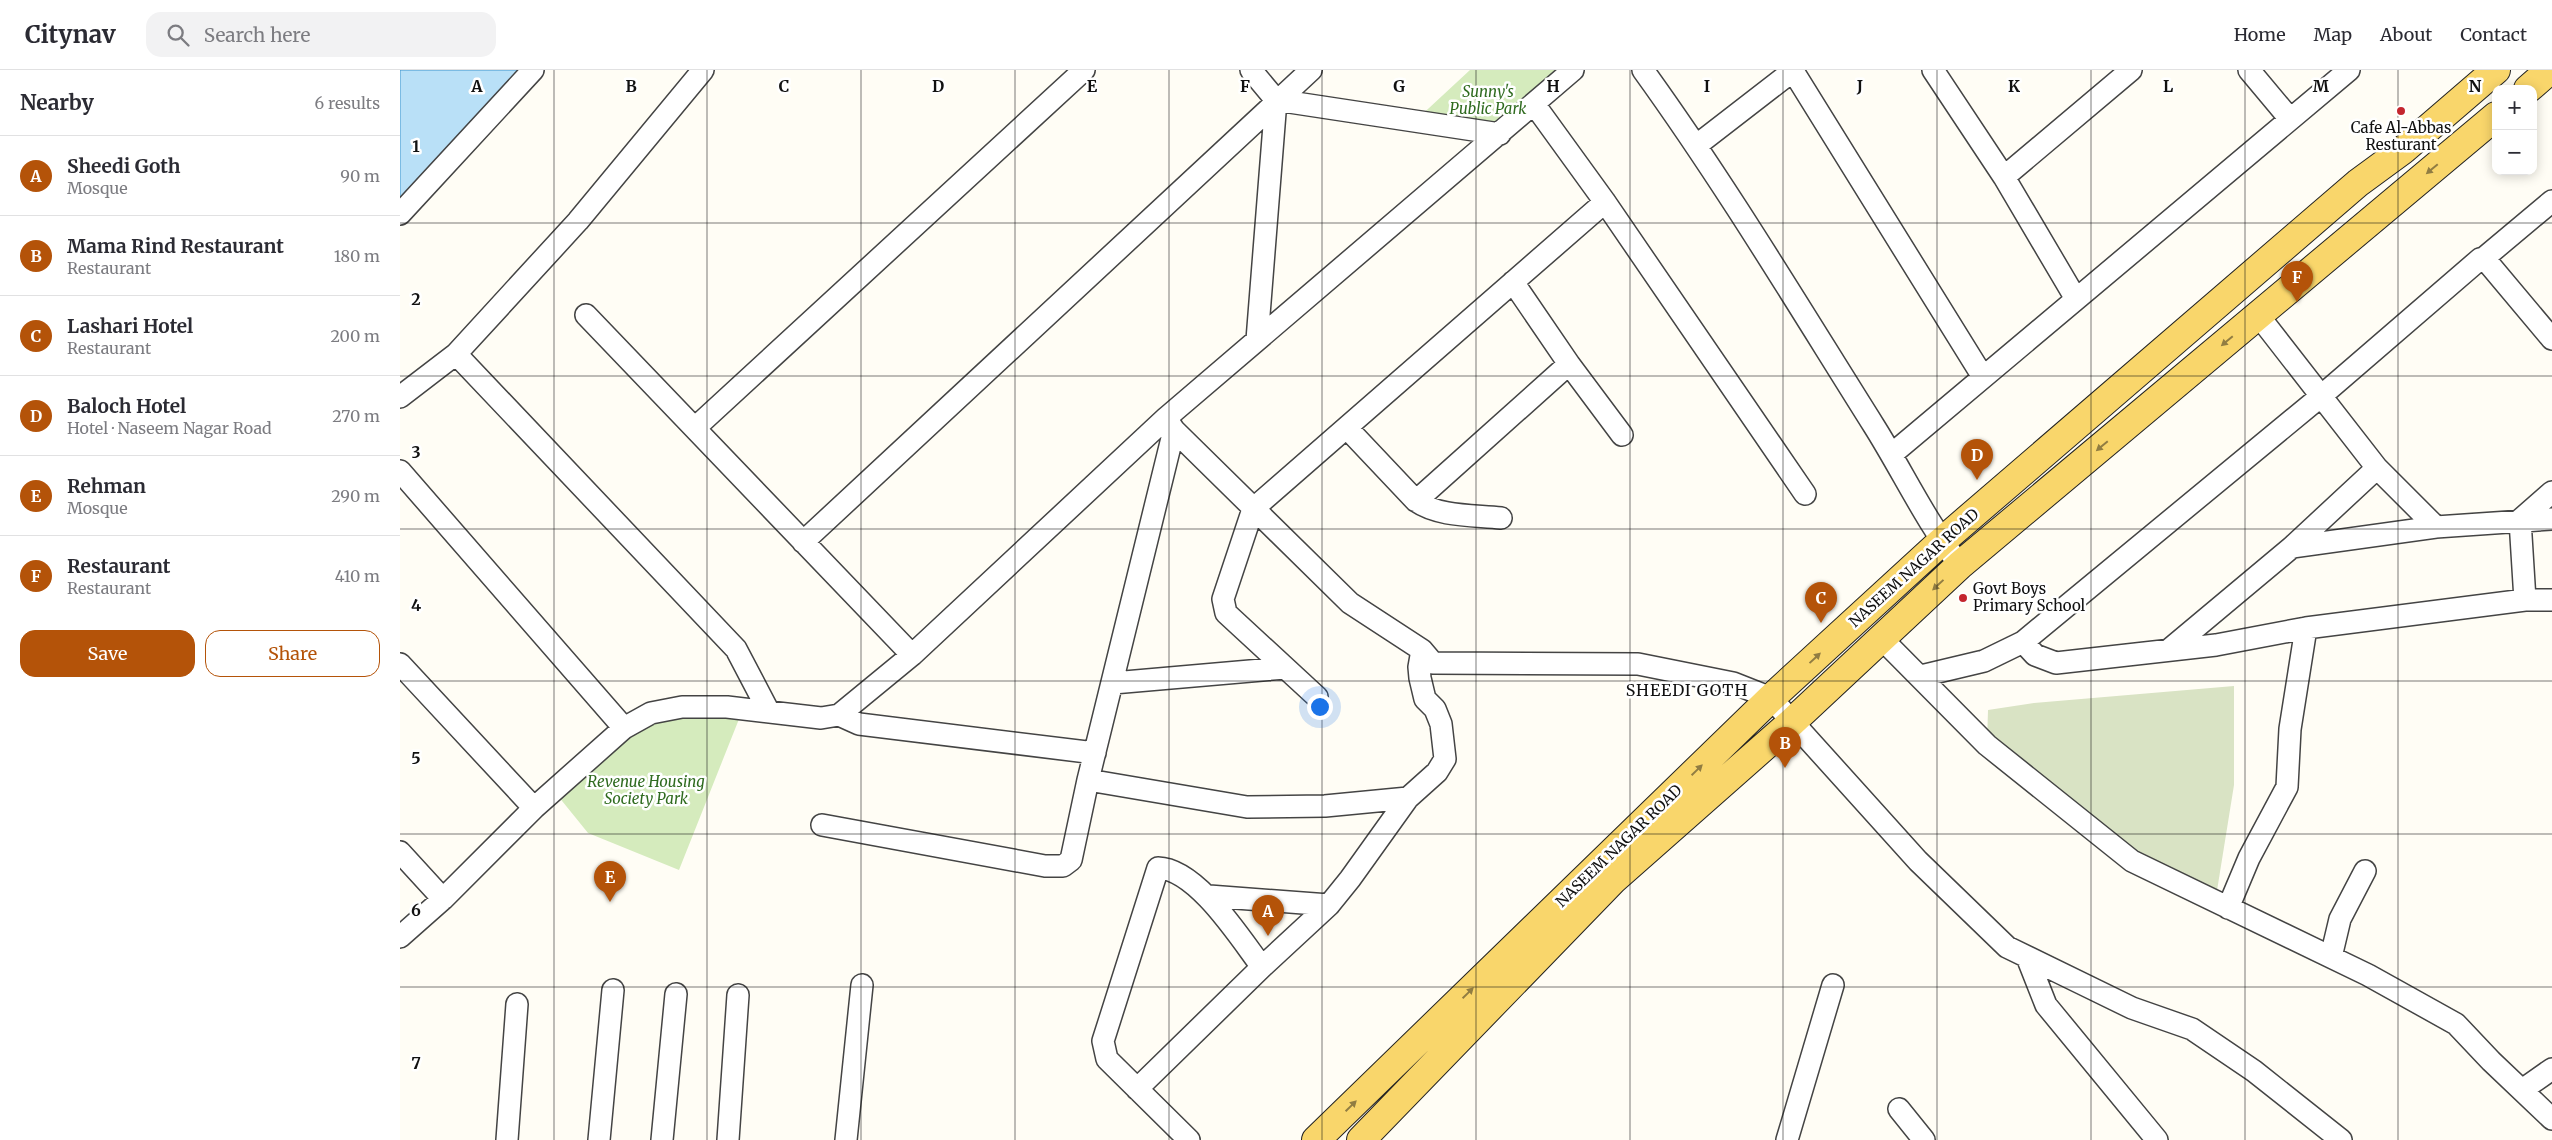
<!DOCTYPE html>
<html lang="en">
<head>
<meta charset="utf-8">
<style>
	body { margin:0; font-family:Merriweather,serif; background:#f2f2f3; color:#2b2b33 }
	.controls { position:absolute; right:15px; top:15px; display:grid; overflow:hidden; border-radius:10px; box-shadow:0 2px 12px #0003 }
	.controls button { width:45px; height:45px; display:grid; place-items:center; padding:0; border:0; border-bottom:1px solid #e1e1e2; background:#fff; color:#2b2b33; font:25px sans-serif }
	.you { position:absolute; left:919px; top:636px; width:18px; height:18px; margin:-12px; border:4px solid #fff; border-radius:50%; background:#1a73e8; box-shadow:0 0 0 8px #1a73e833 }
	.badge { display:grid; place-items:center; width:32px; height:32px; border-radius:50%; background:#b45309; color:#fff; font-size:16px; font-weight:700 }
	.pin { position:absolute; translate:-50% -41px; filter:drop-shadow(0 1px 2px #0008) }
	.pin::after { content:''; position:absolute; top:26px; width:18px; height:15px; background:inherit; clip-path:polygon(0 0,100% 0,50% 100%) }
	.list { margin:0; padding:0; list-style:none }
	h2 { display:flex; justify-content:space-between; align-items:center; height:65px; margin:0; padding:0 20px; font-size:21px }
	h2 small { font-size:16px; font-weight:400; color:#7c7c81 }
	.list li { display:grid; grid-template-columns:32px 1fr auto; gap:15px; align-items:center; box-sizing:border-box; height:80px; padding:0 20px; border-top:1px solid #e1e1e2 }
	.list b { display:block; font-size:19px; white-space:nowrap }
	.list p { margin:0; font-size:16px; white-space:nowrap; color:#7c7c81 }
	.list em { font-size:16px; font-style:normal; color:#7c7c81 }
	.actions { display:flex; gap:10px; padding:15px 20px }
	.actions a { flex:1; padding:11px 0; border:1px solid #b45309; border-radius:15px; text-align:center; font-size:18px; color:#b45309 }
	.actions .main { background:#b45309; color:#fff }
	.icon { flex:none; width:28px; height:28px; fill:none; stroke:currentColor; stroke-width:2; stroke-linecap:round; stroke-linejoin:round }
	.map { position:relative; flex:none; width:2152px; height:1070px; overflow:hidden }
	header { display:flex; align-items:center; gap:30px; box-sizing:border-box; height:70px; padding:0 25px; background:#fff; border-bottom:1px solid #e1e1e2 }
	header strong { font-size:24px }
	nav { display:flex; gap:28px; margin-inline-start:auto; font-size:18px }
	.search { width:350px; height:45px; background:#f2f2f3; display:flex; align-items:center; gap:12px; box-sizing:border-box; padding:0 18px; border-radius:15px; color:#7c7c81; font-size:19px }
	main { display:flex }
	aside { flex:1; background:#fff }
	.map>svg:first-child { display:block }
</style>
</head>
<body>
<header>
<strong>Citynav</strong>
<div class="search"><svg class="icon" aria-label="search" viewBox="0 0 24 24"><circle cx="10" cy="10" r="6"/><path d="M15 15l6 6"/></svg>Search here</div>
<nav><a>Home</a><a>Map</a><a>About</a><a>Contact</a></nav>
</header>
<main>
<aside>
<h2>Nearby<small>6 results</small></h2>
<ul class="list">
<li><span class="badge">A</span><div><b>Sheedi Goth</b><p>Mosque</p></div><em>90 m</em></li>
<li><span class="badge">B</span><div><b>Mama Rind Restaurant</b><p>Restaurant</p></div><em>180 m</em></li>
<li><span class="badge">C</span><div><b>Lashari Hotel</b><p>Restaurant</p></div><em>200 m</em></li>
<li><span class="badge">D</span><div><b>Baloch Hotel</b><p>Hotel · Naseem Nagar Road</p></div><em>270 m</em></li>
<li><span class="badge">E</span><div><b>Rehman</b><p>Mosque</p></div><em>290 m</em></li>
<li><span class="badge">F</span><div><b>Restaurant</b><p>Restaurant</p></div><em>410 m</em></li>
</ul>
<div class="actions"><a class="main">Save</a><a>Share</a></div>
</aside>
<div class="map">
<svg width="2152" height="1070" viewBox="0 0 2152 1070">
	<rect width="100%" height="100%" fill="#fffdf5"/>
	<path fill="#d5ebbd" d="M1070,0H1173L1100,64L1015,51Z
		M343,639L279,800L188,763L154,721L251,643Z"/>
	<path fill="#d9e3c4" d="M1834,616V715L1815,833L1732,791L1587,675L1588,640L1634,633Z"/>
	<path fill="#b9e0f7" stroke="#3f96cf" d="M0,0H133L0,144Z"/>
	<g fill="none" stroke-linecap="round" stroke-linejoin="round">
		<g stroke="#444" stroke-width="24">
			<path id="minor" d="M851,0L876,30L1100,64
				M1243,0C1326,115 1399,237 1474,356C1503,402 1526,452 1560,495
				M1533,0L1604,107L1676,229
				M1849,0L1890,49
				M1393,1L1583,307
				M1134,34L1205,132
				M1297,75L1394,0
				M1604,107L1731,0
				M0,144L133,0
				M2084,188L2152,269
				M1113,212L1169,294
				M186,245L512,585
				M1858,245L1977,398L2036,457L2152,449
				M857,270L876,30
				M56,284L336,579L369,642
				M0,327L56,284L178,151L303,0
				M766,348L1173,0
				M295,358L684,0
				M947,358L1016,431C1039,447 1074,445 1101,448
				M1492,384L1949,0
				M0,401L224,658
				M1016,431L1169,294L1222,365
				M403,472L911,0
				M1892,477L1977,398
				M2125,530L2120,450L2152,422
				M1481,568L1587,675L1732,791L1968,905L2056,954L2091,991L2152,1049
				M1623,572L1920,327L2080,189L2084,188L2152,131
				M1770,579L1892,477L2036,457
				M0,594L134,738
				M1521,606L1584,591L1623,572L1635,585L1656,593L1816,575L1906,558L2125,530H2152
				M713,613L885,598
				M917,627L826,543L823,529L853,439L1205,132L1405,424
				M439,645L459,654L695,683
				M688,710L847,737L925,736L1008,728L1037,702L1045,689L1041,654L1035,639L1025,629L1020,608L1019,597L1022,580
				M422,755L645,796H663L671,790L688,710L774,360
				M0,782L43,829
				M809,826L929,835
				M1828,838L1849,788L1887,717L1890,659L1906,558
				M0,867L43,829L134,738L224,658L251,643L282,637H327L421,648L439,645L512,585L766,348L774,360L950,533L1022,580L1033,593L1238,594L1333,613L1371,628L1518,791L1607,877L1732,938L1792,959L1854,1001L1941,1070
				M1627,887L1646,935L1757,1070
				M1931,887L1940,849L1965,801
				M737,1019L862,897
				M2122,1020L2152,999
				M1499,1039L1524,1070
				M107,1070L117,934
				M199,1070L213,920
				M262,1070L276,924
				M328,1070L338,925
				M446,1070L462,915
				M789,1070L707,989L703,971L758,798C797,799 840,868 862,897L929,835L950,809L1008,728
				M1387,1070L1433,915"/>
		</g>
		<g stroke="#222" stroke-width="30">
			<path id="major" d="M2128,19L2150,0
				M916,1070L1371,628L1541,472L1958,113L2003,80L2096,0
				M961,1070L1213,810L1392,652L1560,495L2096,46"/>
		</g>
		<use href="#minor" stroke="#fff" stroke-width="21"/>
		<use href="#major" stroke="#f9d66b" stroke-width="28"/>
	</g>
	<defs><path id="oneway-solid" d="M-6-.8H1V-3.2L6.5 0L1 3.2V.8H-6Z" transform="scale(1.25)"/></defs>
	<g fill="#917d42">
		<use href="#oneway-solid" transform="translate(2032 99) rotate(140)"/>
		<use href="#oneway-solid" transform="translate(1827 271) rotate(140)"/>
		<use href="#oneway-solid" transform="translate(1702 376) rotate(140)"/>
		<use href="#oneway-solid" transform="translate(1538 515) rotate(137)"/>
		<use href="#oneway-solid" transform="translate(1415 588) rotate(-43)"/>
		<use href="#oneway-solid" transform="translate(1297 700) rotate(-44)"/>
		<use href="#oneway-solid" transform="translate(1068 923) rotate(-44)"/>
		<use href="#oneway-solid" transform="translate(951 1036) rotate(-44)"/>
	</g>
	<path fill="none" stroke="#111" stroke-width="1" stroke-opacity="0.55" d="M154,0V1070M307,0V1070M461,0V1070M615,0V1070M769,0V1070M922,0V1070M1076,0V1070M1230,0V1070M1383,0V1070M1537,0V1070M1691,0V1070M1845,0V1070M1998,0V1070M0,153H2152M0,306H2152M0,459H2152M0,611H2152M0,764H2152M0,917H2152"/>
	<g fill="#c4262e" stroke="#fff" stroke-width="2">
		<circle cx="2001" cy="41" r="5"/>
		<circle cx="1563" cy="528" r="5"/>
	</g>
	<g text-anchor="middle" stroke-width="5" stroke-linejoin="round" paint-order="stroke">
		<g font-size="15" font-style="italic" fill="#2f6b1f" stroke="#fff">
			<text x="1088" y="27">Sunny's<tspan x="1088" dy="17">Public Park</tspan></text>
			<text x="246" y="717">Revenue Housing<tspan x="246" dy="17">Society Park</tspan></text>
		</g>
		<g font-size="15" fill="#111" stroke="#fff">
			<text x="2001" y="63">Cafe Al-Abbas<tspan x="2001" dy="17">Resturant</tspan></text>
			<text x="1573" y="524" text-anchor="start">Govt Boys<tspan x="1573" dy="17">Primary School</tspan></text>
		</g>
		<g font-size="15" fill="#111" stroke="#fff">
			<text transform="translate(1514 498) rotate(-42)" y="5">NASEEM NAGAR ROAD</text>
			<text transform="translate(1219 776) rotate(-44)" y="5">NASEEM NAGAR ROAD</text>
		</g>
		<g font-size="16" letter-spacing="1" fill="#111" stroke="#fff">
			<text x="1287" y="626">SHEEDI GOTH</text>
		</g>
	</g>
	<g font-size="16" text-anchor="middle" font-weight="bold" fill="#111" stroke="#fff" stroke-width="5" stroke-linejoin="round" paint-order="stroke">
		<text x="77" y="22">A</text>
		<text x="231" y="22">B</text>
		<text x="384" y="22">C</text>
		<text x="538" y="22">D</text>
		<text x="692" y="22">E</text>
		<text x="845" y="22">F</text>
		<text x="999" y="22">G</text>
		<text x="1153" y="22">H</text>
		<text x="1307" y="22">I</text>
		<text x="1460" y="22">J</text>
		<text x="1614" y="22">K</text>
		<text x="1768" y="22">L</text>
		<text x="1921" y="22">M</text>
		<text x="2075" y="22">N</text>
		<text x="16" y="82">1</text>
		<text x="16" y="235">2</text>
		<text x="16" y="388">3</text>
		<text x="16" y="541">4</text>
		<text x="16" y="694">5</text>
		<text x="16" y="846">6</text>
		<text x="16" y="999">7</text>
	</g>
</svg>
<div class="controls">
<button>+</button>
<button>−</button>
</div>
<div class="you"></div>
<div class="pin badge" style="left:868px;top:866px">A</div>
<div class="pin badge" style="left:1385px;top:698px">B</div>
<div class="pin badge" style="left:1421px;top:553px">C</div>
<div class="pin badge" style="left:1577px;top:410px">D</div>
<div class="pin badge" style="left:210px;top:832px">E</div>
<div class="pin badge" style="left:1897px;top:232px">F</div>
</div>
</main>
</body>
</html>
